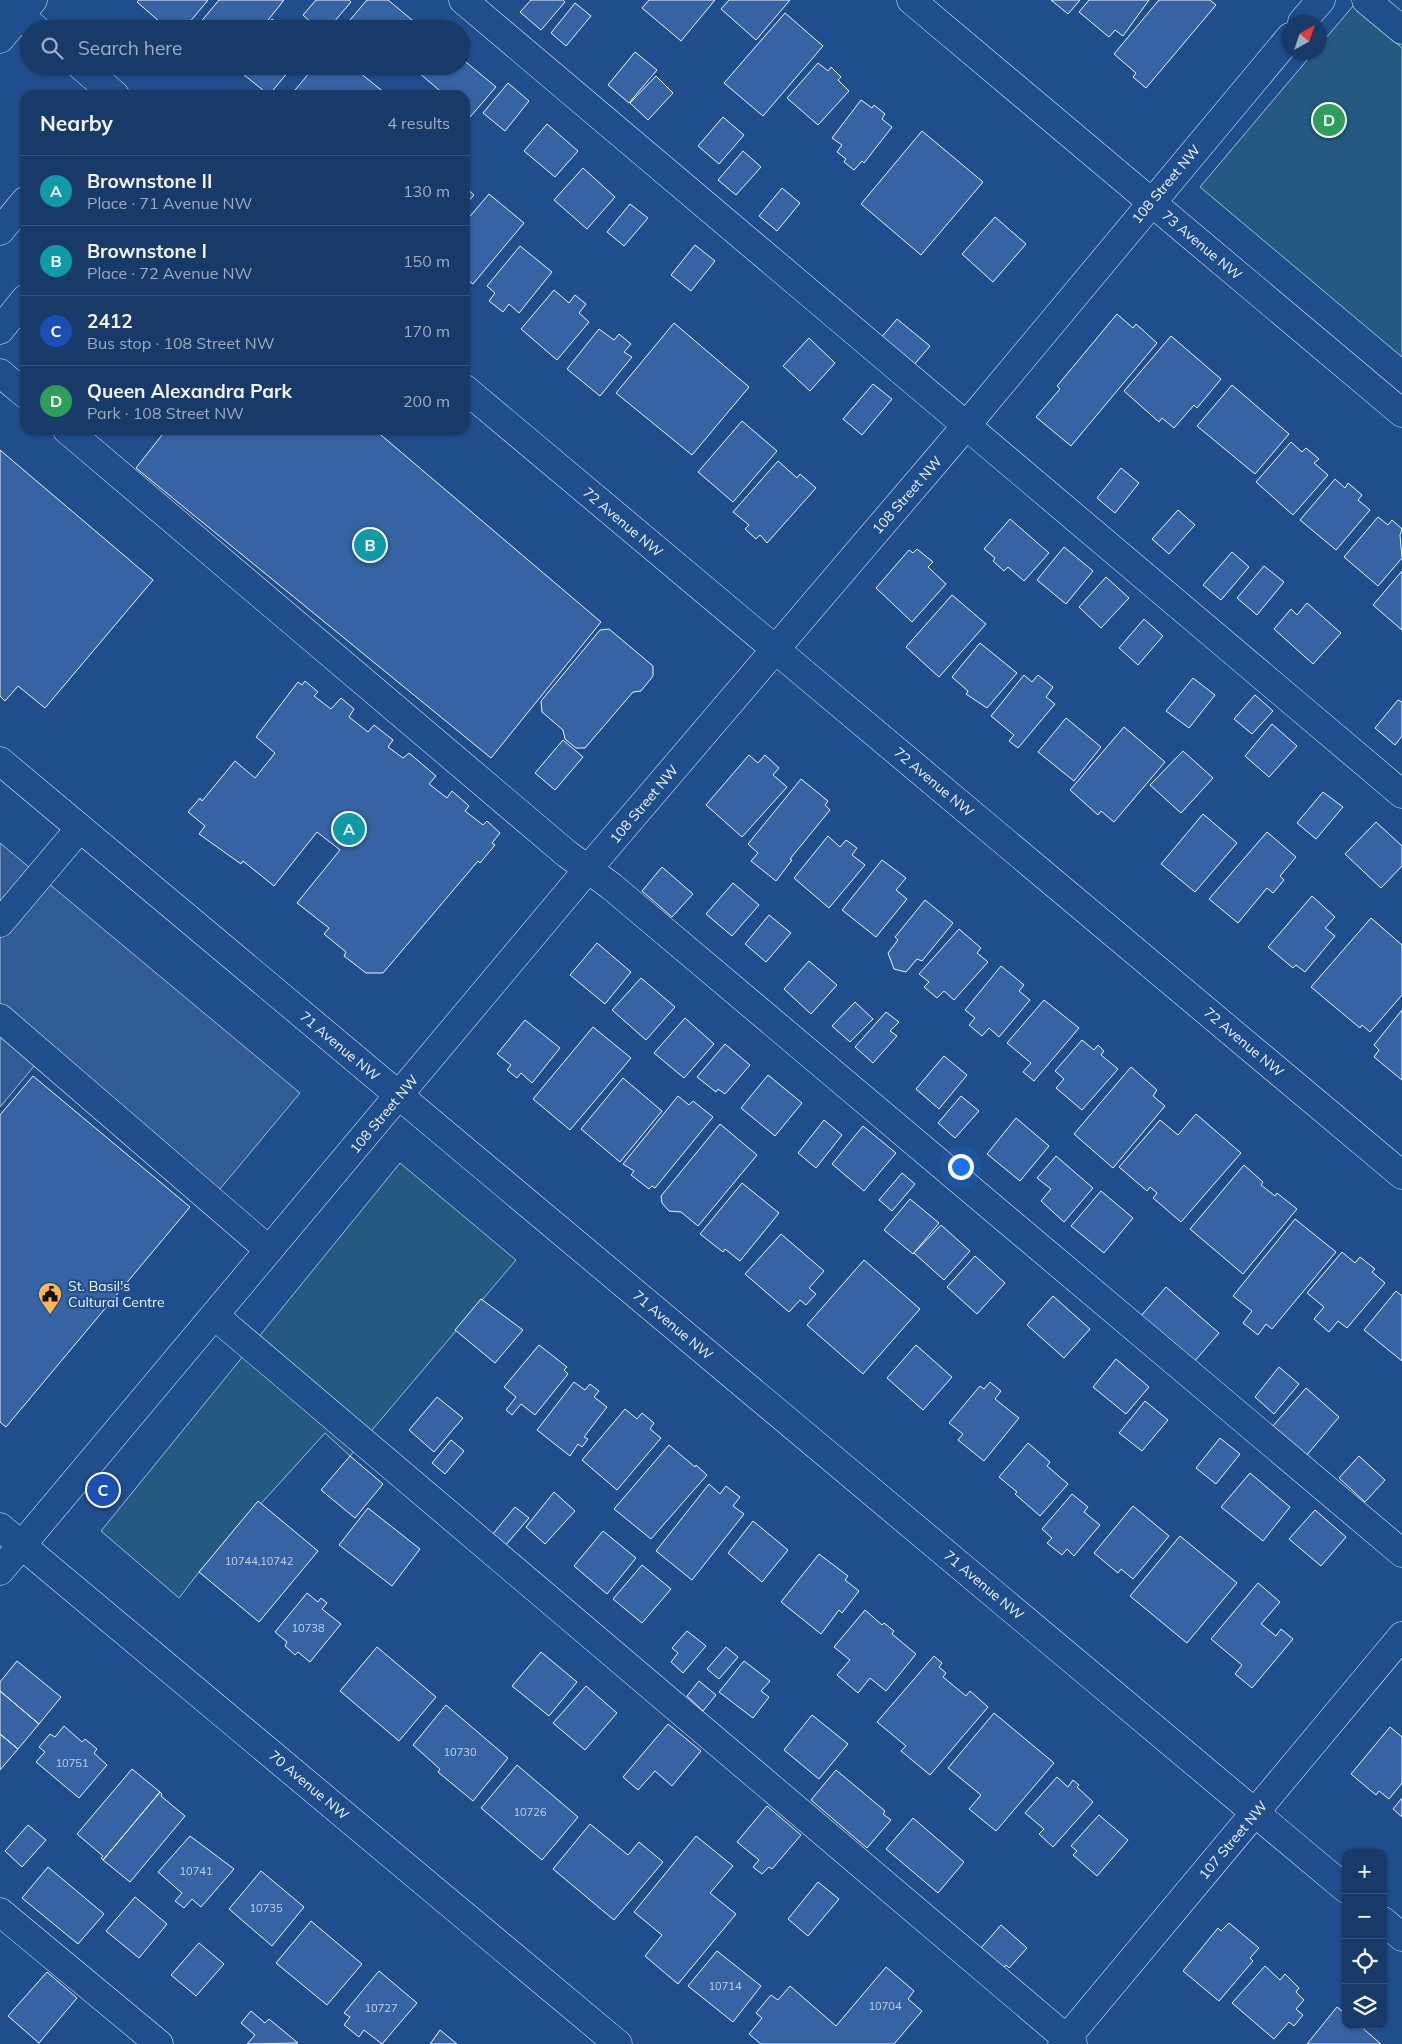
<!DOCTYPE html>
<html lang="en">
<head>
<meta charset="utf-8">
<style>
	body { margin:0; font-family:Mulish,sans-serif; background:#244571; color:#f1f3f6 }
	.controls { position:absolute; right:15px; bottom:15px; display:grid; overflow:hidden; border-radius:10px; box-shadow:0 1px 4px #0004 }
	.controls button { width:45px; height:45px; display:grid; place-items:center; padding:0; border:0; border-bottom:1px solid #36547d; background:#173a69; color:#f1f3f6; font:25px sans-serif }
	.compass { position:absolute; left:1282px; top:15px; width:45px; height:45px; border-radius:50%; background:#173a69; box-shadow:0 1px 4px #0004; rotate:40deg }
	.you { position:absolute; left:960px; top:1166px; width:18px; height:18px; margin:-12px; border:4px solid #fff; border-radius:50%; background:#1a73e8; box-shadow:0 0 0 8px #1a73e833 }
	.badge { display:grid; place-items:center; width:32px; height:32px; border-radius:50%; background:#ffb74d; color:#fff; font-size:16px; font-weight:700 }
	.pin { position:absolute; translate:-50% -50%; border:2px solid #fff; box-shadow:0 1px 5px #0006 }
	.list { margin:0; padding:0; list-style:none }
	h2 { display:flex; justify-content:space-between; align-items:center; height:65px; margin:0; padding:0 20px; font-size:21px }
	h2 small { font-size:16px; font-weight:400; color:#9eadc0 }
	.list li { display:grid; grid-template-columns:32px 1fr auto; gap:15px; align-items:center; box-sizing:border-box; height:70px; padding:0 20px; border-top:1px solid #36547d }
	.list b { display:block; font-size:19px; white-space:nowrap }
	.list p { margin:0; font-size:16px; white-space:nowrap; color:#9eadc0 }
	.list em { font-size:16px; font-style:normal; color:#9eadc0 }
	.icon { flex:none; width:28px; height:28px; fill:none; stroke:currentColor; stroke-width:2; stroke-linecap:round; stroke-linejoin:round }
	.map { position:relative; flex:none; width:1402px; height:2044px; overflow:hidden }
	.search { position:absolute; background:#173a69; box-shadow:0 1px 4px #0004; left:20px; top:20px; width:450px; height:55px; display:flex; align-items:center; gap:12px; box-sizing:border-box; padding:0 18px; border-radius:28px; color:#9eadc0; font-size:19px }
	.panel { position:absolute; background:#173a69; box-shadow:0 1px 4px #0004; left:20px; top:90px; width:450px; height:345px; border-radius:15px }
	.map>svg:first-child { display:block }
</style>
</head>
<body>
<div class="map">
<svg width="1402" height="2044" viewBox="0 0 1402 2044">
	<rect width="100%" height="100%" fill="#1f4e8c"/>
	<path fill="#245a82" stroke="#a8bbd7" d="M1353,6L1402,48V357L1200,187L1313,53L1320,52V45Z
		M400,1163L516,1260L350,1456L325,1433L199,1572L179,1598L101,1531Z"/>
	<path fill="#305b95" stroke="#a8bbd7" d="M0,843L300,1093L205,1207L34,1066L0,1107Z"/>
	<path fill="#3563a3" stroke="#f2f6ff" d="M139,0H208L184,29H168L137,2Z
		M219,0H284L261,29H195Z
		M316,0H349L351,2L328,29H318L303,15Z
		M367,0H388L423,29H360L350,20Z
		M531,0H563L565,2L541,30L520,12Z
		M649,0H715L681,41L642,8Z
		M729,0H790L756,40L721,9Z
		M1051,0H1080L1068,14Z
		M1089,0H1149L1123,36L1115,30L1109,37L1079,12Z
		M1159,0H1210L1216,5L1146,88L1133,77L1136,73L1114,54Z
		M575,3L591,16L566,46L551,33Z
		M785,13L823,46L763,116L724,83Z
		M272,19L282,27L281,29H264Z
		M635,52L657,70L629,103L608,85Z
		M461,58L496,87L470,117L465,112V95H445L412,67L461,66Z
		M818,63L828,71L831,67L841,77L838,80L849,91L818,125L787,98Z
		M233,66H293L269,95Z
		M315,66H361L364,69L360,73L385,93L291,95Z
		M656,76L673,93L648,120L630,103Z
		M508,83L529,101L505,131L483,113Z
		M861,100L872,108L874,105L885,114L882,119L892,127L864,163L862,161L854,170L844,162L846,159L837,152L842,145L832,138Z
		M723,117L744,135L719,164L698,146Z
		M547,124L578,151L555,177L524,151Z
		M922,131L983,182L921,255L861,204Z
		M743,151L761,167L736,195L718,180Z
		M583,168L615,197L587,229L554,200Z
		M465,187L474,195L465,205Z
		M782,188L800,203L777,231L759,216Z
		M489,194L524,223L473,284L465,278V222Z
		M630,204L648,218L624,246L607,232Z
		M995,217L1026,244L993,282L962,254Z
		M695,245L715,261L691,291L671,275Z
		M520,246L552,272L519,313L509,304L503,312L489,301L495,293L487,286Z
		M554,290L569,303L575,295L586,304L579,313L589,322L557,360L521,329Z
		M1117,314L1133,328L1136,324L1157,343L1071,446L1036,417L1060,389L1057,386Z
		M897,319L930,346L913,366L880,339Z
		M674,323L749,387L692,455L616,393Z
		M599,329L614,340L619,334L631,344L624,352L632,357L600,396L567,369Z
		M1171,336L1221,379L1197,408L1194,405L1174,428L1162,418L1159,422L1124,391Z
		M809,338L835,363L810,391L783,366Z
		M873,384L892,399L862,435L843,419Z
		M1232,385L1289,434L1255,474L1197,426Z
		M742,421L777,451L733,502L698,472Z
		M166,430H375L601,622L491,758L136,468Z
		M1291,442L1302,452L1306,448L1319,459L1314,463L1328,475L1293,515L1256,482Z
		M0,450L153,580L45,708L18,686L5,701L0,696Z
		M778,461L797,478L800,474L816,488L767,543L760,535L756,539L745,529L749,525L733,512Z
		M1121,468L1139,483L1115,513L1097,498Z
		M1335,479L1345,488L1348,483L1362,495L1358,500L1370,510L1336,550L1300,520Z
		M1178,510L1195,525L1169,554L1152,539Z
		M1378,517L1388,525L1392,520L1402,529L1400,535L1402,558L1378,586L1344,557Z
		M1010,519L1049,553L1024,581L1008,567L1004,571L993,561L995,558L984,549Z
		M1064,547L1093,571L1066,604L1037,580Z
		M917,549L933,562L928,567L946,584L912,622L876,588L909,550L913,553Z
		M1232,552L1249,567L1221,600L1203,585Z
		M1264,566L1284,582L1257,615L1237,598Z
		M1402,571V630L1373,605Z
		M1106,577L1129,598L1101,628L1079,607Z
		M952,595L986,624L939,677L906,647Z
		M1307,603L1341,633L1313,664L1274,629L1291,609L1297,615Z
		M1144,619L1163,636L1138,665L1119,648Z
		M609,629L653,666V676L641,691L633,692L585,748H576L565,739L563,730L542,712L541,701L600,630Z
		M980,643L1017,673L987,708L966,694L968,691L952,677Z
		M1024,675L1032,682L1038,675L1053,687L1046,697L1055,704L1018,748L1009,741L1014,735L991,716Z
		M1193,678L1215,695L1189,728L1166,711Z
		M305,681L318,692L314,696L331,709L341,698L354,709L349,717L368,732L374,725L393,740L388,747L403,758L409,753L436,776L429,784L447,798L452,791L469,806L465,811L483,825L487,821L500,833L492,843L495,845L480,863L478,861L383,973H366L344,956L346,952L324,934L329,928L297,903L340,850L317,832L274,886L243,861L241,864L199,834L205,826L188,812L200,798L202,801L235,761L255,778L275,753L256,737L298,682L302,685Z
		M1255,695L1273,711L1252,734L1234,719Z
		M1398,700L1402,702V736L1395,745L1375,728Z
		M1066,718L1101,747L1074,781L1038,752Z
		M1272,724L1297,746L1269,777L1245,756Z
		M1124,727L1165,762L1114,822L1101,811L1098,815L1070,790Z
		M563,740L583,757L555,790L535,773Z
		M1183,751L1213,778L1181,813L1150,785Z
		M749,755L758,763L765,755L779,768L773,775L787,787L742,837L706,805Z
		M801,779L828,801L825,805L830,810L790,859L792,860L776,881L751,861L758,853L748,844Z
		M1323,792L1343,807L1316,839L1297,823Z
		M1203,814L1237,843L1195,892L1161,864Z
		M1376,822L1402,846V866L1381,888L1345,854Z
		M1267,832L1296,857L1280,876L1284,880L1273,893L1267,888L1238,923L1209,899Z
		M828,836L840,847L846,840L857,848L852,855L865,865L829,908L794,878Z
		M882,860L906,878L896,890L907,899L876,937L842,910Z
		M662,867L693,894L672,917L642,891Z
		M733,883L759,905L732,936L706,914Z
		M1312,896L1335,917L1325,928L1335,936L1305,972L1296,965L1293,968L1268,947Z
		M925,900L953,923L922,961L917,959L906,972L894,969L888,953L898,940L895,937Z
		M769,915L791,933L766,962L745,944Z
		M1371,918L1402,945V995L1370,1032L1362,1025L1360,1028L1311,987Z
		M959,929L981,948L977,953L988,962L954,1000L944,991L937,998L924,987L929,982L919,974Z
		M597,943L631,972L605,1004L570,975Z
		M809,961L837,985L811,1014L784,989Z
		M1001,966L1024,985L1019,991L1030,1000L999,1037L989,1028L982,1036L969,1025L975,1018L965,1010Z
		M641,978L675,1007L646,1040L612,1010Z
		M1044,1000L1079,1028L1034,1081L1023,1072L1031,1063L1007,1043Z
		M855,1002L873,1019L850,1042L832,1026Z
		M1402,1010V1080L1374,1057L1379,1050L1374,1045Z
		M886,1012L899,1022L890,1031L897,1036L873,1063L855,1047Z
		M685,1018L714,1044L684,1078L654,1053Z
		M525,1020L560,1048L532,1083L521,1073L517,1078L507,1070L511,1065L497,1054Z
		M593,1027L631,1058L570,1130L533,1099Z
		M1082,1040L1094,1050L1098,1045L1104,1051L1101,1055L1118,1069L1082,1110L1056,1088L1064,1079L1055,1071Z
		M725,1044L750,1065L725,1094L718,1089L716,1092L697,1077Z
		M944,1056L967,1075L939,1109L916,1089Z
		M1131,1067L1157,1090L1153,1096L1165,1106L1113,1168L1074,1134Z
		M768,1075L802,1103L775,1136L741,1108Z
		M33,1076L190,1207L6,1427L0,1422V1115Z
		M623,1078L662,1111L620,1162L581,1129Z
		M678,1096L689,1105L693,1101L713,1117L655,1188L652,1186L649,1189L631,1175L634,1171L623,1164Z
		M961,1096L979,1111L955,1138L938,1123Z
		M1196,1114L1241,1153L1181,1222L1153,1198L1157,1193L1150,1187L1147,1191L1119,1167L1160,1120L1178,1135Z
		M1016,1118L1049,1146L1020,1181L987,1154Z
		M824,1120L842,1135L816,1168L798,1153Z
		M720,1124L757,1155L698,1226L681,1212L669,1211L662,1203L661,1196Z
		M863,1126L896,1153L864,1191L832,1164Z
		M1056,1156L1093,1188L1064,1222L1041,1201L1051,1189L1037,1178Z
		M1244,1165L1263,1182L1261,1185L1275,1196L1277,1193L1297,1209L1243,1274L1190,1229Z
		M902,1173L915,1184L892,1211L879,1200Z
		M742,1183L779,1213L740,1261L725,1249L723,1252L700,1234Z
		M1101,1191L1133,1218L1104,1253L1071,1226Z
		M910,1199L939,1223L913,1254L884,1230Z
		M1295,1219L1336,1252L1272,1329L1266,1324L1258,1335L1243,1323L1252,1311L1233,1296Z
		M941,1225L970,1251L944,1280L914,1253Z
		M781,1234L824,1271L809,1288L816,1294L806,1305L800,1300L789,1312L745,1274Z
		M1342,1252L1355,1263L1360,1257L1375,1269L1372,1272L1385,1283L1347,1328L1338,1321L1329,1332L1314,1319L1324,1307L1307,1293Z
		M975,1256L1005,1283L977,1314L947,1287Z
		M864,1260L920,1309L863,1374L807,1325Z
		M1166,1287L1219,1333L1193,1363L1140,1317Z
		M1396,1291L1402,1296V1361L1364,1330Z
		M1053,1296L1090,1329L1064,1358L1027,1325Z
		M481,1299L523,1330L495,1363L455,1330Z
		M539,1345L567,1367L564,1370L568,1374L535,1415L521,1404L512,1415L506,1410L516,1397L504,1387Z
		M916,1345L952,1377L923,1410L887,1378Z
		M1116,1359L1149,1387L1126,1414L1093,1387Z
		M1279,1367L1299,1384L1274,1414L1255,1397Z
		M574,1382L585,1390L590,1384L599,1391L594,1397L607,1407L584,1437L588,1439L582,1447L578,1444L570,1456L537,1430Z
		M990,1382L1001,1391L995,1399L1019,1418L984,1461L958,1440L963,1434L949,1423L980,1386L984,1389Z
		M1306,1388L1339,1417L1306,1456L1272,1427Z
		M437,1397L463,1418L434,1452L409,1430Z
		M1145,1401L1168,1420L1142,1451L1119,1433Z
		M625,1409L637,1419L642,1413L654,1423L650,1429L661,1438L617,1490L582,1460Z
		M1220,1438L1240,1454L1216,1484L1196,1468Z
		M451,1440L464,1451L445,1474L432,1463Z
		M1028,1443L1050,1462L1047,1466L1068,1484L1040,1516L1015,1494L1017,1492L999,1477Z
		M669,1445L695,1467L696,1465L707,1475L651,1539L614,1509Z
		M350,1456L383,1484L355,1518L321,1490Z
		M1359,1456L1385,1480L1365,1502L1339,1478Z
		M1250,1473L1290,1507L1263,1541L1221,1507Z
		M709,1484L720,1494L726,1486L740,1497L733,1506L744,1514L692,1580L656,1551Z
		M554,1492L575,1511L545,1544L526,1527Z
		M1072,1494L1088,1507L1084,1512L1100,1525L1074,1556L1067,1549L1062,1555L1047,1543L1052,1538L1042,1529Z
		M258,1501L318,1551L259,1622L199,1572Z
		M1133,1506L1169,1536L1133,1579L1121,1569L1118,1573L1094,1553Z
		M515,1507L529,1518L505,1546L492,1535Z
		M368,1508L420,1549L392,1586L339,1545Z
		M1315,1510L1346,1537L1321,1566L1289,1539Z
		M753,1521L788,1550L762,1582L728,1553Z
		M603,1531L636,1558L607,1594L574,1566Z
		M1180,1536L1237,1583L1187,1643L1130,1596Z
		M819,1554L848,1576L845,1580L859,1591L842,1613L839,1610L821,1634L781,1602Z
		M642,1565L671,1589L642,1623L613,1599Z
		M1258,1583L1280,1602L1261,1624L1276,1636L1281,1629L1293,1639L1252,1688L1235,1674L1242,1665L1211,1639Z
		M307,1593L318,1602L321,1598L327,1603L322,1609L341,1624L310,1662L298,1652L295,1655L285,1646L287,1642L275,1632Z
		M865,1610L882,1625L884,1623L894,1631L892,1634L916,1654L886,1691L870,1678L858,1693L837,1675L850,1660L834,1647Z
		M687,1631L706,1646L683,1673L671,1662L678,1653L672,1648Z
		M377,1647L436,1697L399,1741L340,1691Z
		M726,1647L738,1657L719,1679L707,1669Z
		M541,1652L577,1682L549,1716L512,1686Z
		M934,1656L942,1663L939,1667L946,1673L943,1677L966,1696L970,1691L988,1707L930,1775L901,1751L906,1746L877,1722Z
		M17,1661L61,1697L39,1724L0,1691V1682Z
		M744,1661L770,1681L761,1691L769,1697L753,1718L719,1692Z
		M699,1681L716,1695L703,1711L687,1696Z
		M586,1686L617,1713L585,1750L553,1723Z
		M0,1691L39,1724L18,1749L0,1734Z
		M446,1705L508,1758L473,1801L438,1772L440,1769L413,1745Z
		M994,1713L1054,1763L996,1831L969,1809L981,1795L948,1768Z
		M812,1715L848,1744L819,1779L784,1750Z
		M668,1724L701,1751L672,1786L655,1771L638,1790L623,1777Z
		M64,1726L82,1742L85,1739L97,1749L94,1753L107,1765L79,1798L36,1762L45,1752L39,1747L50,1734L55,1737Z
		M1390,1727L1402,1737V1783L1389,1799L1379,1791L1376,1795L1351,1774Z
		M0,1734L18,1749L0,1770Z
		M517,1765L578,1817L542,1860L481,1808Z
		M132,1769L160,1792L103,1860L101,1858L103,1856L77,1834Z
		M836,1770L885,1811L883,1814L891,1820L867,1848L811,1800Z
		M1057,1777L1068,1787L1073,1780L1079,1785L1077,1787L1093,1802L1053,1847L1039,1834L1044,1829L1025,1813Z
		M160,1792L162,1794L161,1796L185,1816L130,1882L103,1860Z
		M1402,1798V1817L1393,1809Z
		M767,1806L801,1835L772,1869L769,1867L762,1874L753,1867L759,1860L737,1842Z
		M1099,1815L1128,1840L1097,1876L1073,1855L1077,1851L1071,1846Z
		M913,1818L964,1862L938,1893L886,1849Z
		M590,1824L628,1855L639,1842L663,1862L614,1920L553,1869Z
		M28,1825L46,1840L22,1867L5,1851Z
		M190,1836L234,1869L201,1907L192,1899L184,1908L175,1901L182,1893L158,1872Z
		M696,1836L733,1866L710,1893L736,1914L678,1984L645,1956L662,1935L634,1912Z
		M48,1867L104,1914L78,1944L22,1898Z
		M261,1871L304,1907L272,1946L229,1909Z
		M818,1882L839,1899L808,1936L788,1919Z
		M135,1897L167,1924L139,1958L106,1931Z
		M311,1921L362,1964L327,2005L276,1963Z
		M1229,1923L1259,1948L1250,1958L1253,1961L1219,2001L1183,1971L1218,1928L1221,1931Z
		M1001,1925L1027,1948L1009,1968L1006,1965L1003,1969L980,1949Z
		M199,1943L224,1964L196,1996L171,1975Z
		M717,1951L761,1986L733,2022L688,1986Z
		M1265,1966L1280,1980L1285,1974L1299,1988L1296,1992L1304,2000L1296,2009L1303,2015L1294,2026L1289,2022L1274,2039L1232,2003Z
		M886,1967L914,1991L908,1999L922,2011L894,2044H761L749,2034L762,2018L756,2013L771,1995L778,2000L790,1986L836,2026Z
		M379,1971L417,2003L382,2044L364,2030L359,2037L344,2025L350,2017L344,2013Z
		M47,1972L77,1998L39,2043L8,2016Z
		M1337,2007L1346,2014V2025H1359L1381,2044H1307Z
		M251,2011L265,2023L269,2019L298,2043L247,2044L255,2035L241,2023Z
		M440,2030L457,2044H430Z"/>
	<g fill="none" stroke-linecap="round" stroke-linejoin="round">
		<g stroke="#f2f6ff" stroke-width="29">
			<path id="minor" d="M2,0L36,29
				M463,0L1402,794
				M911,0L1402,413
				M1366,0L1402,30
				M1302,22L1321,0
				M81,66L115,95
				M0,231L25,201
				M0,330L25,299
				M0,373L25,394
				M465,389L1402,1175
				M67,430L567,854L611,886L1402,1553
				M0,761L1346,1889
				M0,923L80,828
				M0,1018L269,1250
				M215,1316L1073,2044
				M0,1527L618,2044
				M0,1571L588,869L965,427L1290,37
				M0,1912L159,2044
				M1383,1921L1402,1937
				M1062,2044L1402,1636"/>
		</g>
		<g stroke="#f2f6ff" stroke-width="29">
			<path id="major" d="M0,39L33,0"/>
		</g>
		<use href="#minor" stroke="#1f4e8c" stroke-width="28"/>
		<use href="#major" stroke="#1f4e8c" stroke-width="28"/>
	</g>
	<defs>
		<g id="civic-pin" transform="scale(1.25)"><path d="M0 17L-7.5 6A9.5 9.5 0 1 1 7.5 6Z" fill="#ffb74d" stroke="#1f4e8c"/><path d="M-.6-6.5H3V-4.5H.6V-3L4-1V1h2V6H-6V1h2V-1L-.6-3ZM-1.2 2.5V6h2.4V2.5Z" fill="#111"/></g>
	</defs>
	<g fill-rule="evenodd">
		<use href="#civic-pin" x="50" y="1294"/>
	</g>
	<g text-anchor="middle" stroke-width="4" stroke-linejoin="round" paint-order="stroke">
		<g font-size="11" fill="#c3d1e8">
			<text x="259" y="1565">10744,10742</text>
			<text x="308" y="1632">10738</text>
			<text x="460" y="1756">10730</text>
			<text x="72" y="1767">10751</text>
			<text x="530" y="1816">10726</text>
			<text x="196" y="1875">10741</text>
			<text x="266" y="1912">10735</text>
			<text x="725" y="1990">10714</text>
			<text x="885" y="2010">10704</text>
			<text x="381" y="2012">10727</text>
		</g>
		<g font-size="14" fill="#f2f6ff" stroke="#1f4e8c">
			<text transform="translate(1166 184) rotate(-50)" y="5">108 Street NW</text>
			<text transform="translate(1202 245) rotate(40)" y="5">73 Avenue NW</text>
			<text transform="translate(907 495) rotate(-49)" y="5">108 Street NW</text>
			<text transform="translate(623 522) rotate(40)" y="5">72 Avenue NW</text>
			<text transform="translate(934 782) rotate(40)" y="5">72 Avenue NW</text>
			<text transform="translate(644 804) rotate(-50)" y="5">108 Street NW</text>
			<text transform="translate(1244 1042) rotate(40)" y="5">72 Avenue NW</text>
			<text transform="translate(340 1046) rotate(40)" y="5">71 Avenue NW</text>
			<text transform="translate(384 1114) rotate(-50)" y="5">108 Street NW</text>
			<text transform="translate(673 1325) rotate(40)" y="5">71 Avenue NW</text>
			<text transform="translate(984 1585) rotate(40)" y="5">71 Avenue NW</text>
			<text transform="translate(309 1785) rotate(40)" y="5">70 Avenue NW</text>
			<text transform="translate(1233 1840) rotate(-50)" y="5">107 Street NW</text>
		</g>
		<g font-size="14" fill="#f2f6ff" stroke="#1f4e8c" text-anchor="start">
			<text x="68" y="1291">St. Basil's<tspan x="68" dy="16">Cultural Centre</tspan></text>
		</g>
	</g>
</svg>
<div class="controls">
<button>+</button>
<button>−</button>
<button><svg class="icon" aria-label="locate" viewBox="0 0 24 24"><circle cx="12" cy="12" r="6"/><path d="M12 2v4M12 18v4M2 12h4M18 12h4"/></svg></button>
<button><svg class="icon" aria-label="layers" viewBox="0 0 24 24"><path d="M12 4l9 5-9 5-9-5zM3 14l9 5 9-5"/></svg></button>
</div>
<svg class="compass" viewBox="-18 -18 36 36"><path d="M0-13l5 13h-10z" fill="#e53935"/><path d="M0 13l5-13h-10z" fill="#9eadc0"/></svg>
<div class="you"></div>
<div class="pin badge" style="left:349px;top:829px;background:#0f9aa8">A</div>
<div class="pin badge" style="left:370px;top:545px;background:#0f9aa8">B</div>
<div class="pin badge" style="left:103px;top:1490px;background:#1a4fb4">C</div>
<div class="pin badge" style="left:1329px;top:120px;background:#2e9e5b">D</div>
<div class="search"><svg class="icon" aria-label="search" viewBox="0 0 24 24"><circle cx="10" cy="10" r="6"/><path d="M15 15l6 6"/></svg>Search here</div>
<section class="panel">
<h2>Nearby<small>4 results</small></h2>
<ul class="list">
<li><span class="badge" style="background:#0f9aa8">A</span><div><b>Brownstone II</b><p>Place · 71 Avenue NW</p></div><em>130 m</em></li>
<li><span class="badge" style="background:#0f9aa8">B</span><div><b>Brownstone I</b><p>Place · 72 Avenue NW</p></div><em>150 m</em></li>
<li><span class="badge" style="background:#1a4fb4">C</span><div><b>2412</b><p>Bus stop · 108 Street NW</p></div><em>170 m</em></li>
<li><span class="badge" style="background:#2e9e5b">D</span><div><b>Queen Alexandra Park</b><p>Park · 108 Street NW</p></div><em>200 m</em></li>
</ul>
</section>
</div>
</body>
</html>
